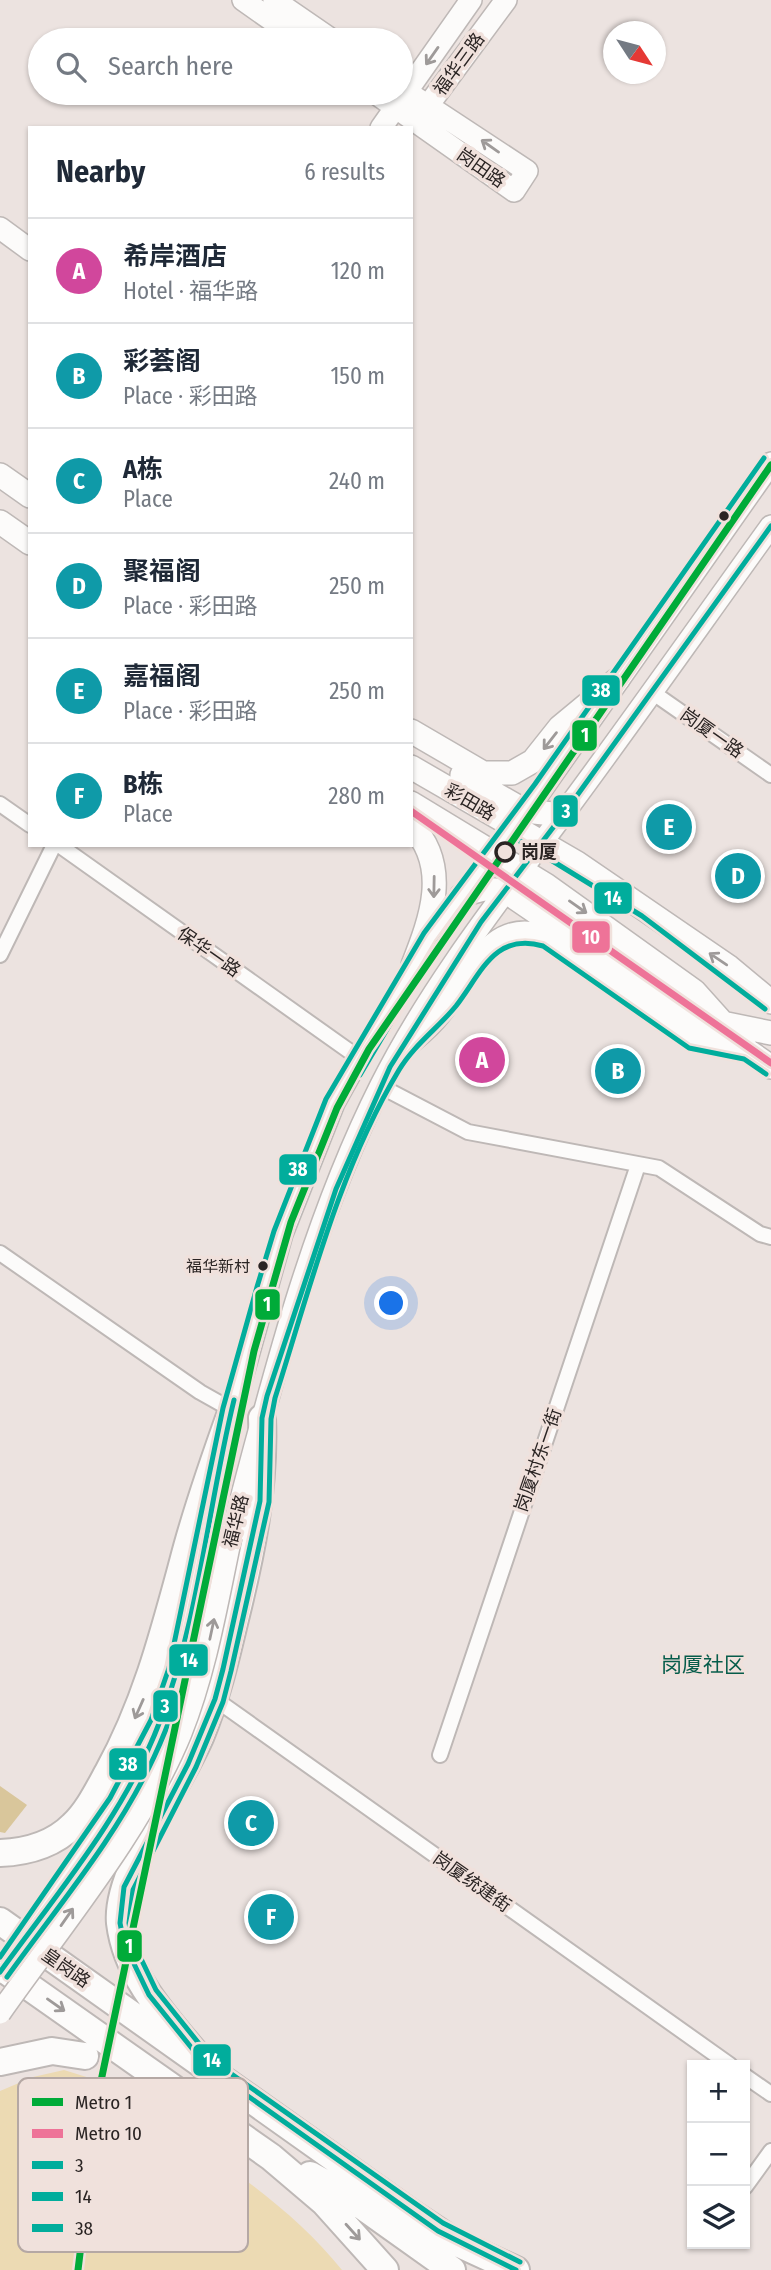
<!DOCTYPE html>
<html lang="en">
<head>
<meta charset="utf-8">
<style>
	body { margin:0; font-family:"Fira Sans Condensed","Noto Sans SC",sans-serif; background:#f2f2f3; color:#1f2937 }
	.controls { position:absolute; right:21px; bottom:21px; display:grid; overflow:hidden; border-radius:0px; box-shadow:0 2px 5px #0004 }
	.controls button { width:63px; height:63px; display:grid; place-items:center; padding:0; border:0; border-bottom:2px solid #e0e1e3; background:#fff; color:#1f2937; font:35px sans-serif }
	.compass { position:absolute; left:603px; top:21px; width:63px; height:63px; border-radius:50%; background:#fff; box-shadow:0 2px 5px #0004; rotate:126deg }
	.you { position:absolute; left:392px; top:1304px; width:24px; height:24px; margin:-18px; border:5px solid #fff; border-radius:50%; background:#1a73e8; box-shadow:0 0 0 10px #1a73e833 }
	.badge { display:grid; place-items:center; width:46px; height:46px; border-radius:50%; background:#ea580c; color:#fff; font-size:23px; font-weight:700 }
	.pin { position:absolute; translate:-50% -50%; border:4px solid #fff; box-shadow:0 2px 7px #0006 }
	.list { margin:0; padding:0; list-style:none }
	h2 { display:flex; justify-content:space-between; align-items:center; height:91px; margin:0; padding:0 28px; font-size:30px }
	h2 small { font-size:23px; font-weight:400; color:#747a83 }
	.list li { display:grid; grid-template-columns:46px 1fr auto; gap:21px; align-items:center; box-sizing:border-box; height:105px; padding:0 28px; border-top:2px solid #e0e1e3 }
	.list b { display:block; font-size:26px; white-space:nowrap }
	.list p { margin:0; font-size:23px; white-space:nowrap; color:#747a83 }
	.list em { font-size:23px; font-style:normal; color:#747a83 }
	.icon { flex:none; width:38px; height:38px; fill:none; stroke:currentColor; stroke-width:2; stroke-linecap:round; stroke-linejoin:round }
	.map { position:relative; flex:none; width:771px; height:2270px; overflow:hidden }
	.search { position:absolute; background:#fff; box-shadow:0 2px 5px #0004; left:28px; top:28px; width:385px; height:77px; display:flex; align-items:center; gap:18px; box-sizing:border-box; padding:0 24px; border-radius:38px; color:#747a83; font-size:26px }
	.panel { position:absolute; background:#fff; box-shadow:0 2px 5px #0004; left:28px; top:126px; width:385px; height:721px; border-radius:0px }
	.map>svg:first-child { display:block }
</style>
</head>
<body>
<div class="map">
<svg width="771" height="2270" viewBox="0 0 771 2270">
	<rect width="100%" height="100%" fill="#ece3e0"/>
	<path fill="#ecdab3" d="M64,2070L93,2079C179,2136 277,2189 342,2270H0V2091L33,2077Z"/>
	<path fill="#d9c69b" d="M0,1786L27,1805L5,1833L0,1832Z"/>
	<g fill="none" stroke-linecap="round" stroke-linejoin="round">
		<g stroke="#beb8b6" stroke-width="18">
			<path id="street" d="M652,692L771,775
				M0,804L30,825
				M59,845L359,1058
				M0,955L54,845
				M380,1086L468,1132L659,1168L760,1234L771,1237
				M0,1253L200,1392L232,1410
				M215,1699L730,2065
				M440,1755L638,1165
				M745,2076L771,2094
				M745,2187L771,2151"/>
		</g>
		<g stroke="#beb8b6" stroke-width="24">
			<path id="secondary" d="M243,0L300,40
				M274,0L332,40
				M375,93L514,191L527,171L401,88
				M421,115L506,0
				M381,128L471,0
				M0,228L30,250
				M229,1424L282,1234L334,1103L359,1058L431,938L542,789L771,463
				M206,1536L217,1483
				M231,1537C271,1385 310,1226 381,1085C432,984 503,895 570,805C638,713 704,619 771,526"/>
		</g>
		<g stroke="#beb8b6" stroke-width="26">
			<path id="primary" d="M0,475L30,496
				M0,522L30,543
				M411,731L483,773H512L533,761L560,727L618,679
				M411,767L577,863L729,967L771,1002
				M462,775L525,811L562,815
				M411,803L546,885L694,991L748,1051
				M411,825C451,866 431,919 413,965
				M462,895L484,889L505,891L688,1016L771,1033
				M402,1049C414,1038 428,1028 438,1015C467,981 492,914 547,938L693,1040L748,1051L771,1067"/>
		</g>
		<g stroke="#beb8b6" stroke-width="30">
			<path id="highway" d="M0,1853C27,1852 53,1845 73,1825C88,1811 98,1790 108,1772C145,1705 163,1636 183,1562C196,1511 214,1460 232,1410
				M0,1921L411,2213L455,2242L516,2270
				M1,1967L271,2157L324,2202L385,2270
				M0,2062L52,2051L85,2056
				M207,2067C172,2024 127,1981 120,1923C115,1872 180,1786 201,1735C216,1698 225,1661 234,1623C251,1555 265,1488 262,1418
				M144,2099L194,2101
				M310,2175L348,2196L452,2270"/>
		</g>
		<use href="#street" stroke="#fcfbfa" stroke-width="14"/>
		<use href="#secondary" stroke="#fcfbfa" stroke-width="21"/>
		<use href="#primary" stroke="#fcfbfa" stroke-width="23"/>
		<use href="#highway" stroke="#fcfbfa" stroke-width="26"/>
		<g stroke="#beb8b6" stroke-width="24" stroke-linecap="butt">
			<path id="secondary-bridge" d="M0,1972C53,1897 128,1808 160,1722C182,1662 192,1598 206,1536
				M0,2013C61,1926 141,1831 181,1733C206,1670 217,1603 231,1537"/>
		</g>
		<use href="#secondary-bridge" stroke="#fcfbfa" stroke-width="21"/>
		<g stroke="#f0e1dc" stroke-width="10">
			<path id="bus-1" d="M706,555L771,463
				M0,1972C58,1892 125,1814 160,1721C199,1619 208,1506 234,1400
				M516,2270L438,2231L207,2067L149,1995L124,1943L120,1923L124,1887L188,1764L215,1699L223,1669L260,1501L262,1418L267,1396L336,1189L390,1067L481,922L568,808L771,526"/>
		</g>
		<g stroke="#f0e1dc" stroke-width="10">
			<path id="bus-2" d="M360,1075L438,943L515,838L642,916L765,1009
				M7,1977C58,1906 117,1837 154,1757C206,1646 213,1519 242,1402
				M520,2262L443,2223L213,2061L156,1990L132,1940L129,1923L133,1890L196,1767L223,1702L231,1671L269,1502L271,1419L275,1398C310,1288 339,1170 399,1070C414,1045 438,1028 456,1006C481,974 494,932 543,946L689,1048L744,1059L766,1074"/>
		</g>
		<g stroke="#f0e1dc" stroke-width="10">
			<path id="bus-3" d="M0,1957L110,1798L151,1720L169,1668L223,1408L257,1287L274,1231L326,1099L424,933L535,784L764,458"/>
		</g>
		<use href="#bus-1" stroke="#01ad9c" stroke-width="5"/>
		<use href="#bus-2" stroke="#01ad9c" stroke-width="5"/>
		<use href="#bus-3" stroke="#01ad9c" stroke-width="5"/>
		<g stroke="#f0e1dc" stroke-width="12">
			<path id="metro-1" d="M78,2270L101,2081L254,1351L291,1222L337,1108L369,1049L771,465"/>
		</g>
		<g stroke="#f0e1dc" stroke-width="12">
			<path id="metro-2" d="M411,811L771,1063"/>
		</g>
		<use href="#metro-1" stroke="#00ab39" stroke-width="7"/>
		<use href="#metro-2" stroke="#ee7398" stroke-width="7"/>
	</g>
	<defs><path id="oneway-shaft" d="M-6 0H5M1.5-3L5.5 0L1.5 3" fill="none" stroke-width="1.6" stroke-linecap="round" stroke-linejoin="round" transform="scale(1.75)"/></defs>
	<g stroke="#9e9a99">
		<use href="#oneway-shaft" transform="translate(432 56) rotate(125)"/>
		<use href="#oneway-shaft" transform="translate(490 146) rotate(-145)"/>
		<use href="#oneway-shaft" transform="translate(550 741) rotate(128)"/>
		<use href="#oneway-shaft" transform="translate(434 887) rotate(91)"/>
		<use href="#oneway-shaft" transform="translate(578 907) rotate(35)"/>
		<use href="#oneway-shaft" transform="translate(718 959) rotate(-146)"/>
		<use href="#oneway-shaft" transform="translate(212 1629) rotate(-78)"/>
		<use href="#oneway-shaft" transform="translate(139 1709) rotate(114)"/>
		<use href="#oneway-shaft" transform="translate(67 1917) rotate(-55)"/>
		<use href="#oneway-shaft" transform="translate(56 2005) rotate(35)"/>
		<use href="#oneway-shaft" transform="translate(353 2232) rotate(48)"/>
	</g>
	<g fill="#2a2423" stroke="#f0e1dc" stroke-width="2.5">
		<circle cx="724" cy="516" r="6"/>
		<circle cx="263" cy="1266" r="6"/>
	</g>
	<circle fill="#f0e1dc" stroke="#2a2423" stroke-width="3.5" cx="505" cy="852" r="9"/>
	<g text-anchor="middle" stroke-width="7" stroke-linejoin="round" paint-order="stroke">
		<g font-size="16" fill="#2a2423" stroke="#f0e1dc" text-anchor="end">
			<text x="250" y="1272">福华新村</text>
		</g>
		<g font-size="18" fill="#2a2423" stroke="#f0e1dc">
			<text transform="translate(459 64) rotate(-54)" y="6">福华三路</text>
			<text transform="translate(481 168) rotate(35)" y="6">岗田路</text>
			<text transform="translate(712 733) rotate(35)" y="6">岗厦一路</text>
			<text transform="translate(470 802) rotate(30)" y="6">彩田路</text>
			<text transform="translate(209 952) rotate(35)" y="6">保华一路</text>
			<text transform="translate(538 1460) rotate(-71)" y="6">岗厦村东一街</text>
			<text transform="translate(236 1521) rotate(-76)" y="6">福华路</text>
			<text transform="translate(472 1882) rotate(35)" y="6">岗厦统建街</text>
			<text transform="translate(66 1968) rotate(35)" y="6">皇岗路</text>
		</g>
		<g font-size="18" font-weight="bold" fill="#2a2423" stroke="#f0e1dc" text-anchor="start">
			<text x="521" y="858">岗厦</text>
		</g>
		<g font-size="21" fill="#065c4a" stroke="#f0e1dc">
			<text x="703" y="1672">岗厦社区</text>
		</g>
	</g>
	<rect x="18" y="2078" width="230" height="174" rx="10" fill="#f0e1dc" stroke="#b5a8a4" stroke-width="2"/>
	<rect x="32" y="2098" width="31" height="8" fill="#00ab39"/>
	<rect x="32" y="2129" width="31" height="9" fill="#ee7398"/>
	<rect x="32" y="2161" width="31" height="8" fill="#01ad9c"/>
	<rect x="32" y="2192" width="31" height="9" fill="#01ad9c"/>
	<rect x="32" y="2224" width="31" height="8" fill="#01ad9c"/>
	<g font-size="19" fill="#2a2423">
		<text x="75" y="2109">Metro 1</text>
		<text x="75" y="2140">Metro 10</text>
		<text x="75" y="2172">3</text>
		<text x="75" y="2203">14</text>
		<text x="75" y="2235">38</text>
	</g>
	<g stroke="#f0e1dc" stroke-width="2.5">
		<rect x="581" y="674" width="40" height="33" rx="7" fill="#01ad9c"/>
		<rect x="571" y="719" width="27" height="33" rx="7" fill="#00ab39"/>
		<rect x="552" y="794" width="27" height="34" rx="7" fill="#01ad9c"/>
		<rect x="593" y="881" width="40" height="34" rx="7" fill="#01ad9c"/>
		<rect x="571" y="920" width="40" height="34" rx="7" fill="#ee7398"/>
		<rect x="278" y="1153" width="40" height="33" rx="7" fill="#01ad9c"/>
		<rect x="254" y="1288" width="27" height="33" rx="7" fill="#00ab39"/>
		<rect x="168" y="1643" width="41" height="34" rx="7" fill="#01ad9c"/>
		<rect x="152" y="1689" width="27" height="34" rx="7" fill="#01ad9c"/>
		<rect x="108" y="1747" width="40" height="34" rx="7" fill="#01ad9c"/>
		<rect x="116" y="1929" width="27" height="34" rx="7" fill="#00ab39"/>
		<rect x="192" y="2043" width="40" height="34" rx="7" fill="#01ad9c"/>
	</g>
	<g font-size="19" text-anchor="middle" font-weight="bold" fill="#fff">
		<text x="601" y="697">38</text>
		<text x="585" y="742">1</text>
		<text x="566" y="818">3</text>
		<text x="613" y="905">14</text>
		<text x="591" y="944">10</text>
		<text x="298" y="1176">38</text>
		<text x="267" y="1311">1</text>
		<text x="189" y="1667">14</text>
		<text x="165" y="1713">3</text>
		<text x="128" y="1771">38</text>
		<text x="129" y="1953">1</text>
		<text x="212" y="2067">14</text>
	</g>
</svg>
<div class="controls">
<button>+</button>
<button>−</button>
<button><svg class="icon" aria-label="layers" viewBox="0 0 24 24"><path d="M12 4l9 5-9 5-9-5zM3 14l9 5 9-5"/></svg></button>
</div>
<svg class="compass" viewBox="-18 -18 36 36"><path d="M0-13l5 13h-10z" fill="#e53935"/><path d="M0 13l5-13h-10z" fill="#747a83"/></svg>
<div class="you"></div>
<div class="pin badge" style="left:482px;top:1060px;background:#d1479c">A</div>
<div class="pin badge" style="left:618px;top:1071px;background:#0f9aa8">B</div>
<div class="pin badge" style="left:251px;top:1823px;background:#0f9aa8">C</div>
<div class="pin badge" style="left:738px;top:876px;background:#0f9aa8">D</div>
<div class="pin badge" style="left:669px;top:827px;background:#0f9aa8">E</div>
<div class="pin badge" style="left:271px;top:1917px;background:#0f9aa8">F</div>
<div class="search"><svg class="icon" aria-label="search" viewBox="0 0 24 24"><circle cx="10" cy="10" r="6"/><path d="M15 15l6 6"/></svg>Search here</div>
<section class="panel">
<h2>Nearby<small>6 results</small></h2>
<ul class="list">
<li><span class="badge" style="background:#d1479c">A</span><div><b>希岸酒店</b><p>Hotel · 福华路</p></div><em>120 m</em></li>
<li><span class="badge" style="background:#0f9aa8">B</span><div><b>彩荟阁</b><p>Place · 彩田路</p></div><em>150 m</em></li>
<li><span class="badge" style="background:#0f9aa8">C</span><div><b>A栋</b><p>Place</p></div><em>240 m</em></li>
<li><span class="badge" style="background:#0f9aa8">D</span><div><b>聚福阁</b><p>Place · 彩田路</p></div><em>250 m</em></li>
<li><span class="badge" style="background:#0f9aa8">E</span><div><b>嘉福阁</b><p>Place · 彩田路</p></div><em>250 m</em></li>
<li><span class="badge" style="background:#0f9aa8">F</span><div><b>B栋</b><p>Place</p></div><em>280 m</em></li>
</ul>
</section>
</div>
</body>
</html>
